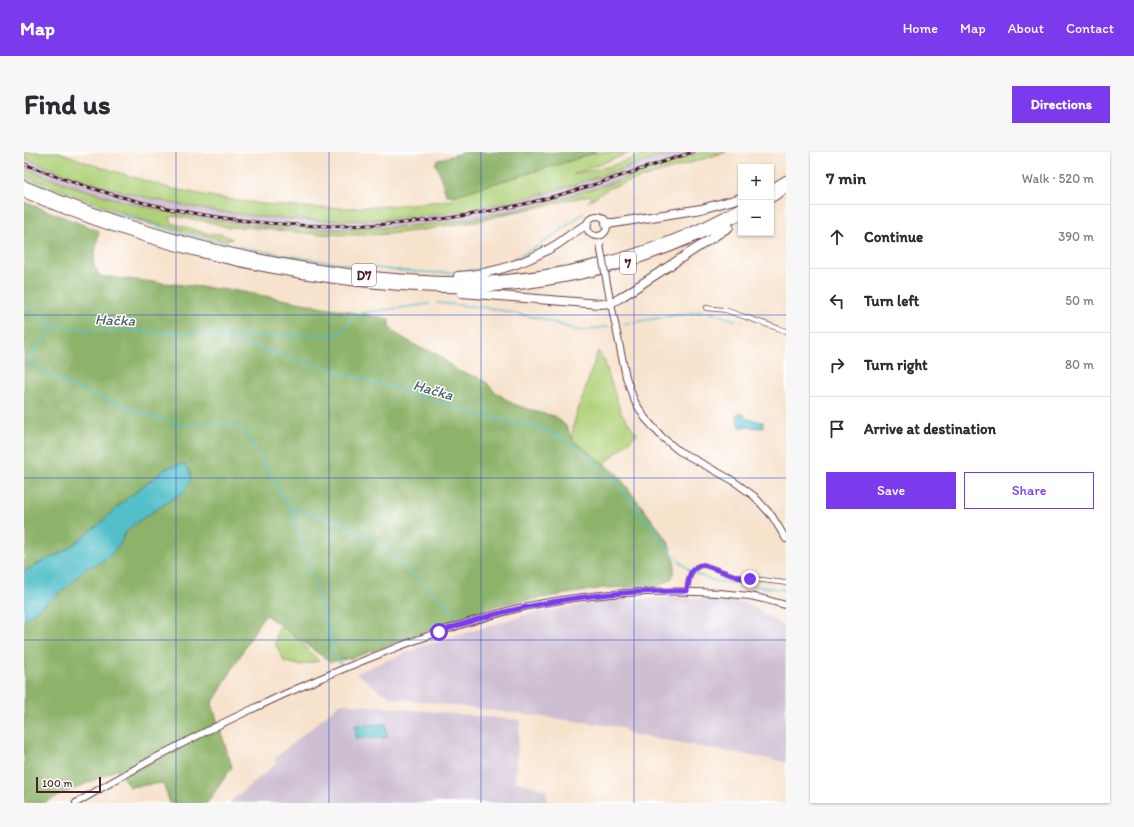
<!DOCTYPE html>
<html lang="en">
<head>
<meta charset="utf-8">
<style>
	body { margin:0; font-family:Itim,sans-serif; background:#f7f7f7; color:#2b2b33 }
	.controls { position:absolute; right:12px; top:12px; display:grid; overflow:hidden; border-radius:0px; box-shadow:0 1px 3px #0004 }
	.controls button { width:36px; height:36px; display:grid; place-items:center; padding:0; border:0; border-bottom:1px solid #e1e1e2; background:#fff; color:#2b2b33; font:20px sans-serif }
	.scale { position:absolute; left:12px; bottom:10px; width:65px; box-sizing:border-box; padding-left:4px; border:2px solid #4a1f2b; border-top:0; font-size:11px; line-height:14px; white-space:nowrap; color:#4a1f2b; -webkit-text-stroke:3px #fff; paint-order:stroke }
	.stop { position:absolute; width:12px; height:12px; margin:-9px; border:3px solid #7c3aed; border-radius:50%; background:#fff }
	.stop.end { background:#7c3aed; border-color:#fff; box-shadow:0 1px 4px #0008 }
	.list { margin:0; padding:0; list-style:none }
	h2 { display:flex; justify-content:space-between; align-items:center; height:52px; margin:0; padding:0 16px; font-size:17px }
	h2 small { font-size:13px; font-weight:400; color:#7c7c81 }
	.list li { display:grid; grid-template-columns:26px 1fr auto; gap:12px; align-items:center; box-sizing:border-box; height:64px; padding:0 16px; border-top:1px solid #e1e1e2 }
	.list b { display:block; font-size:15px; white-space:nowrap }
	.list em { font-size:13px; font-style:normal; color:#7c7c81 }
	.actions { display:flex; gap:8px; padding:12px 16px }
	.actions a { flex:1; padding:9px 0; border:1px solid #7c3aed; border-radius:0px; text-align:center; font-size:14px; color:#7c3aed }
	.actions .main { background:#7c3aed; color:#fff }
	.icon { flex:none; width:22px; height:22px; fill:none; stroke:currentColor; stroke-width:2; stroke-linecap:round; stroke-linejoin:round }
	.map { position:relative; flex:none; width:762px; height:651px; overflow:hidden; border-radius:0px }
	header { display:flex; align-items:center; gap:24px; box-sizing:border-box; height:56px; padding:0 20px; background:#7c3aed; color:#fff }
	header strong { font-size:19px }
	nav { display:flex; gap:22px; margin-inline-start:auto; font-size:14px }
	.intro { display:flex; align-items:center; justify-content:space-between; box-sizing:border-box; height:96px; padding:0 24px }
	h1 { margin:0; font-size:28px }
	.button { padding:10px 18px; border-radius:0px; background:#7c3aed; color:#fff; font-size:14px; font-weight:700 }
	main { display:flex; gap:24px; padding:0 24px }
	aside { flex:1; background:#fff; border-radius:0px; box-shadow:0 1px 3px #0004 }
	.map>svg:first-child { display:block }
</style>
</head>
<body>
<header>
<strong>Map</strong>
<nav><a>Home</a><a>Map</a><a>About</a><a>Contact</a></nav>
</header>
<div class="intro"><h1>Find us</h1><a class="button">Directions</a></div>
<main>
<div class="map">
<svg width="762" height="651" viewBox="0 0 762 651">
	<rect width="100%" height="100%" fill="#fff"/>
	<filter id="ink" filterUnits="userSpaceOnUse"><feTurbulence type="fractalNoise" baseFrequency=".025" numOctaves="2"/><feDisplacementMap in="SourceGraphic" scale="8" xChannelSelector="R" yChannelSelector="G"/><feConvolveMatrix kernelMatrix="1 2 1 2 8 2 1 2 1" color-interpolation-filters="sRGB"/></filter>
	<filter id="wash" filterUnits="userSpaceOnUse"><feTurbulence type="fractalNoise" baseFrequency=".012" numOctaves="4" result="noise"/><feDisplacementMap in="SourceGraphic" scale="16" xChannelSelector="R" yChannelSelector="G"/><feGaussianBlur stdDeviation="0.9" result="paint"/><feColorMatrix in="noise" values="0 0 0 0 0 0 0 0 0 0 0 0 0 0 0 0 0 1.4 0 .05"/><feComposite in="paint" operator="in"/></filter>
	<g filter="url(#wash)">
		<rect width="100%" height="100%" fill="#f7e2cc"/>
		<path fill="#cebed2" d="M650,0H679L554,41L492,58L451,66L408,72L366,76L323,77H278L232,74L187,68L144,60L97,49L56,37L0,16V6L59,28L99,40L146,51L189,59L255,67L323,69L385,65L407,63L449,57L489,49L552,32Z
			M650,445L721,450L762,475V610L606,582L597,575L371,546L357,540L332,521L399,494L504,462L581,449Z
			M317,551L496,568L491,629L523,638V651H206L214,643L252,612L251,606Z"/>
		<path fill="#b0d179" stroke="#7d7852" d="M0,0H35L67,12L145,36L196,46L247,53L294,56H322L366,54L428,48V46L431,43L549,8L571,0H608L549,22L583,15L629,0H650C597,17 544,37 489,49C326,86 155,69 0,6Z
			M679,0H702L585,36L564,50L568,46L566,43L516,55L485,61L452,70L419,74L399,78L363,82L337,83L294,82L221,75H203L185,70L149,64L146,66L148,71L151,72L186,82H197L208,87L203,89L121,69L26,34L0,23V16C158,79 325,94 492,58C555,44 617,20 679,0Z
			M574,199L580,208L597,261L613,282L580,312L550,289C547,282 549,275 551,267Z
			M261,475L295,509L276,513L261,510L251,491L254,477Z"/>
		<path fill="#8cb369" stroke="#6b694a" d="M440,0H571L549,8L431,43H422L415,20L411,11L414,8Z
			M0,50L75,79L69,112L76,124L214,139L365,167V174L371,181L396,196L410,200L434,219L456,226L463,231L470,239L489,252L516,261L531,264L542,274L550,289L593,322L644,389L651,413L648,426L634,435L580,436L475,453L328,506L306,510L242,463L237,468L188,552L208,615L183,651H146L139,631L105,635L94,617L19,651H0V468L42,436L62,416L71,413L95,393L102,380L109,373L162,338C167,330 167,324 164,316L144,315L99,350L73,374L41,399L17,410L0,420V400L3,394V380L0,375Z"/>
		<path fill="#52c0c9" stroke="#4e707a" d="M716,261L721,263V266L739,270V276L716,275L712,263Z
			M159,312C169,317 168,329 162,338L109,373L102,380L95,393L86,404L71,413L62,416L42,436L0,468V420L17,410L41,399L73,374L99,350L144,315Z
			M362,572L363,586H332L331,573Z"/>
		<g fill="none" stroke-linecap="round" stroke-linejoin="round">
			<path stroke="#52c0c9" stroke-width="1.5" d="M0,26C109,74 225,102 344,115C387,120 433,126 476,112C506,103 536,80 560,60
				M413,151L466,156L519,167L552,178H565L584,174
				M0,152L8,159L30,173L50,177L182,182L272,207L459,263L522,278L538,286L563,304L586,323L652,406L664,417L672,422L691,429L762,438
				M685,160L711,168
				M610,170L677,159
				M718,170H719
				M600,172L605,171
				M29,174L3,210L46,234L136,267L158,273L200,271L212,274L223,283L266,356L316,370L357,394L434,462
				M201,186L316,182L328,166L337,161L405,152
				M267,357L271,368L296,451L307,484L311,505L318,513"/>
		</g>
	</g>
	<g filter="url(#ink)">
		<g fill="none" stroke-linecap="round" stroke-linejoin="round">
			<g stroke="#643c43" stroke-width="5.5">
				<path id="street" d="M682,156L701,158L762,179
					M663,439C665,427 665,414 680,413L714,425L762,431"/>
			</g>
			<g stroke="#643c43" stroke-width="8">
				<path id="secondary" d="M563 74a10 10 0 1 1 20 0a10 10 0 1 1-20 0Z
					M584,137L602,225L610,248L621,266L638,285L655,299L708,328L730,344L748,364L762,387
					M52,651C130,604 211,563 295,527C359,500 424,474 491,457C533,447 576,442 619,440C645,439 669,439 695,441C705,442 715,443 725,444C738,446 750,450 762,453"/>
			</g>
			<g stroke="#643c43" stroke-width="10">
				<path id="highway" d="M0,33C107,79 215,108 331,122C381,128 433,132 483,127C565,119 646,95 717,55
					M747,37L762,28
					M0,41C105,86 213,115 327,129C389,137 454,140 516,130C587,120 654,96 717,63
					M747,46L762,37
					M582,71H590L677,57L717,46
					M434,124C469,122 502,111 532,93C543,86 551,78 563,73
					M438,141L576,152L587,151L596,146L705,75"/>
			</g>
			<use href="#street" stroke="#fff" stroke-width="4"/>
			<use href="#secondary" stroke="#fff" stroke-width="6"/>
			<use href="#highway" stroke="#fff" stroke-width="8"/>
			<g stroke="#4a1f2b" stroke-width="3">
				<path id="rail" d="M0,12C158,76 324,91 491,54C551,41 610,19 669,0"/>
			</g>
			<use href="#rail" stroke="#fff" stroke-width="1.5" stroke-dasharray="4.5" stroke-linecap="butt"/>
			<g stroke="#643c43" stroke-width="8" stroke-linecap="butt">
				<path id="secondary-bridge" d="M576,93L584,137"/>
			</g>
			<use href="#secondary-bridge" stroke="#fff" stroke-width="6"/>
		</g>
	</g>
	<g fill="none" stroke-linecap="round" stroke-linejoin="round" filter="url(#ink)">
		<path stroke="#7c3aed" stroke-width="5" d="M415,480C495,451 578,438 663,439C665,427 665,414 680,413L714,425L726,427"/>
	</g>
	<path fill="none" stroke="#1d4ed8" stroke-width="1" stroke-opacity="0.55" d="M152,0V651M305,0V651M457,0V651M610,0V651M0,163H762M0,326H762M0,488H762"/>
	<g text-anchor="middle" stroke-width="3" stroke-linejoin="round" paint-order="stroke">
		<g fill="#fff" stroke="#80626b" stroke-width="1">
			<rect x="596" y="100" width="16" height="22" rx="3"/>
			<rect x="328" y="112" width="24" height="22" rx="3"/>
		</g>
		<g font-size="13" font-weight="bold" fill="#4a1f2b">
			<text x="604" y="116">7</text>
			<text x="340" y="128">D7</text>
		</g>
		<g font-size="15" font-style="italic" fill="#4d5f6a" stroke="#fff">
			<text transform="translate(91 168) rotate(2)" y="5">Hačka</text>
			<text transform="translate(409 238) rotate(16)" y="5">Hačka</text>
		</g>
	</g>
</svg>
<div class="controls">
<button>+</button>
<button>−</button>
</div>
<div class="scale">100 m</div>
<div class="stop" style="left:415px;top:480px"></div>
<div class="stop end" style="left:726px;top:427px"></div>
</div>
<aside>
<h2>7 min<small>Walk · 520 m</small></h2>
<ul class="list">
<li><svg class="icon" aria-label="ahead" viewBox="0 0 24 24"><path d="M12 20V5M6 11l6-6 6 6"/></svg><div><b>Continue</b></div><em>390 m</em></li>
<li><svg class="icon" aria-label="left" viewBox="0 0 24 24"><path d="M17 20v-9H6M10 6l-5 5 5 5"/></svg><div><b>Turn left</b></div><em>50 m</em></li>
<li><svg class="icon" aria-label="right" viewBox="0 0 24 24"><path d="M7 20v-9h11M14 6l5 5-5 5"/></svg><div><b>Turn right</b></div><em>80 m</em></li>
<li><svg class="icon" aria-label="arrive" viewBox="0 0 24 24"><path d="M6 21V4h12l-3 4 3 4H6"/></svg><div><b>Arrive at destination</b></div></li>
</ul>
<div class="actions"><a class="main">Save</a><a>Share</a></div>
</aside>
</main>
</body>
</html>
